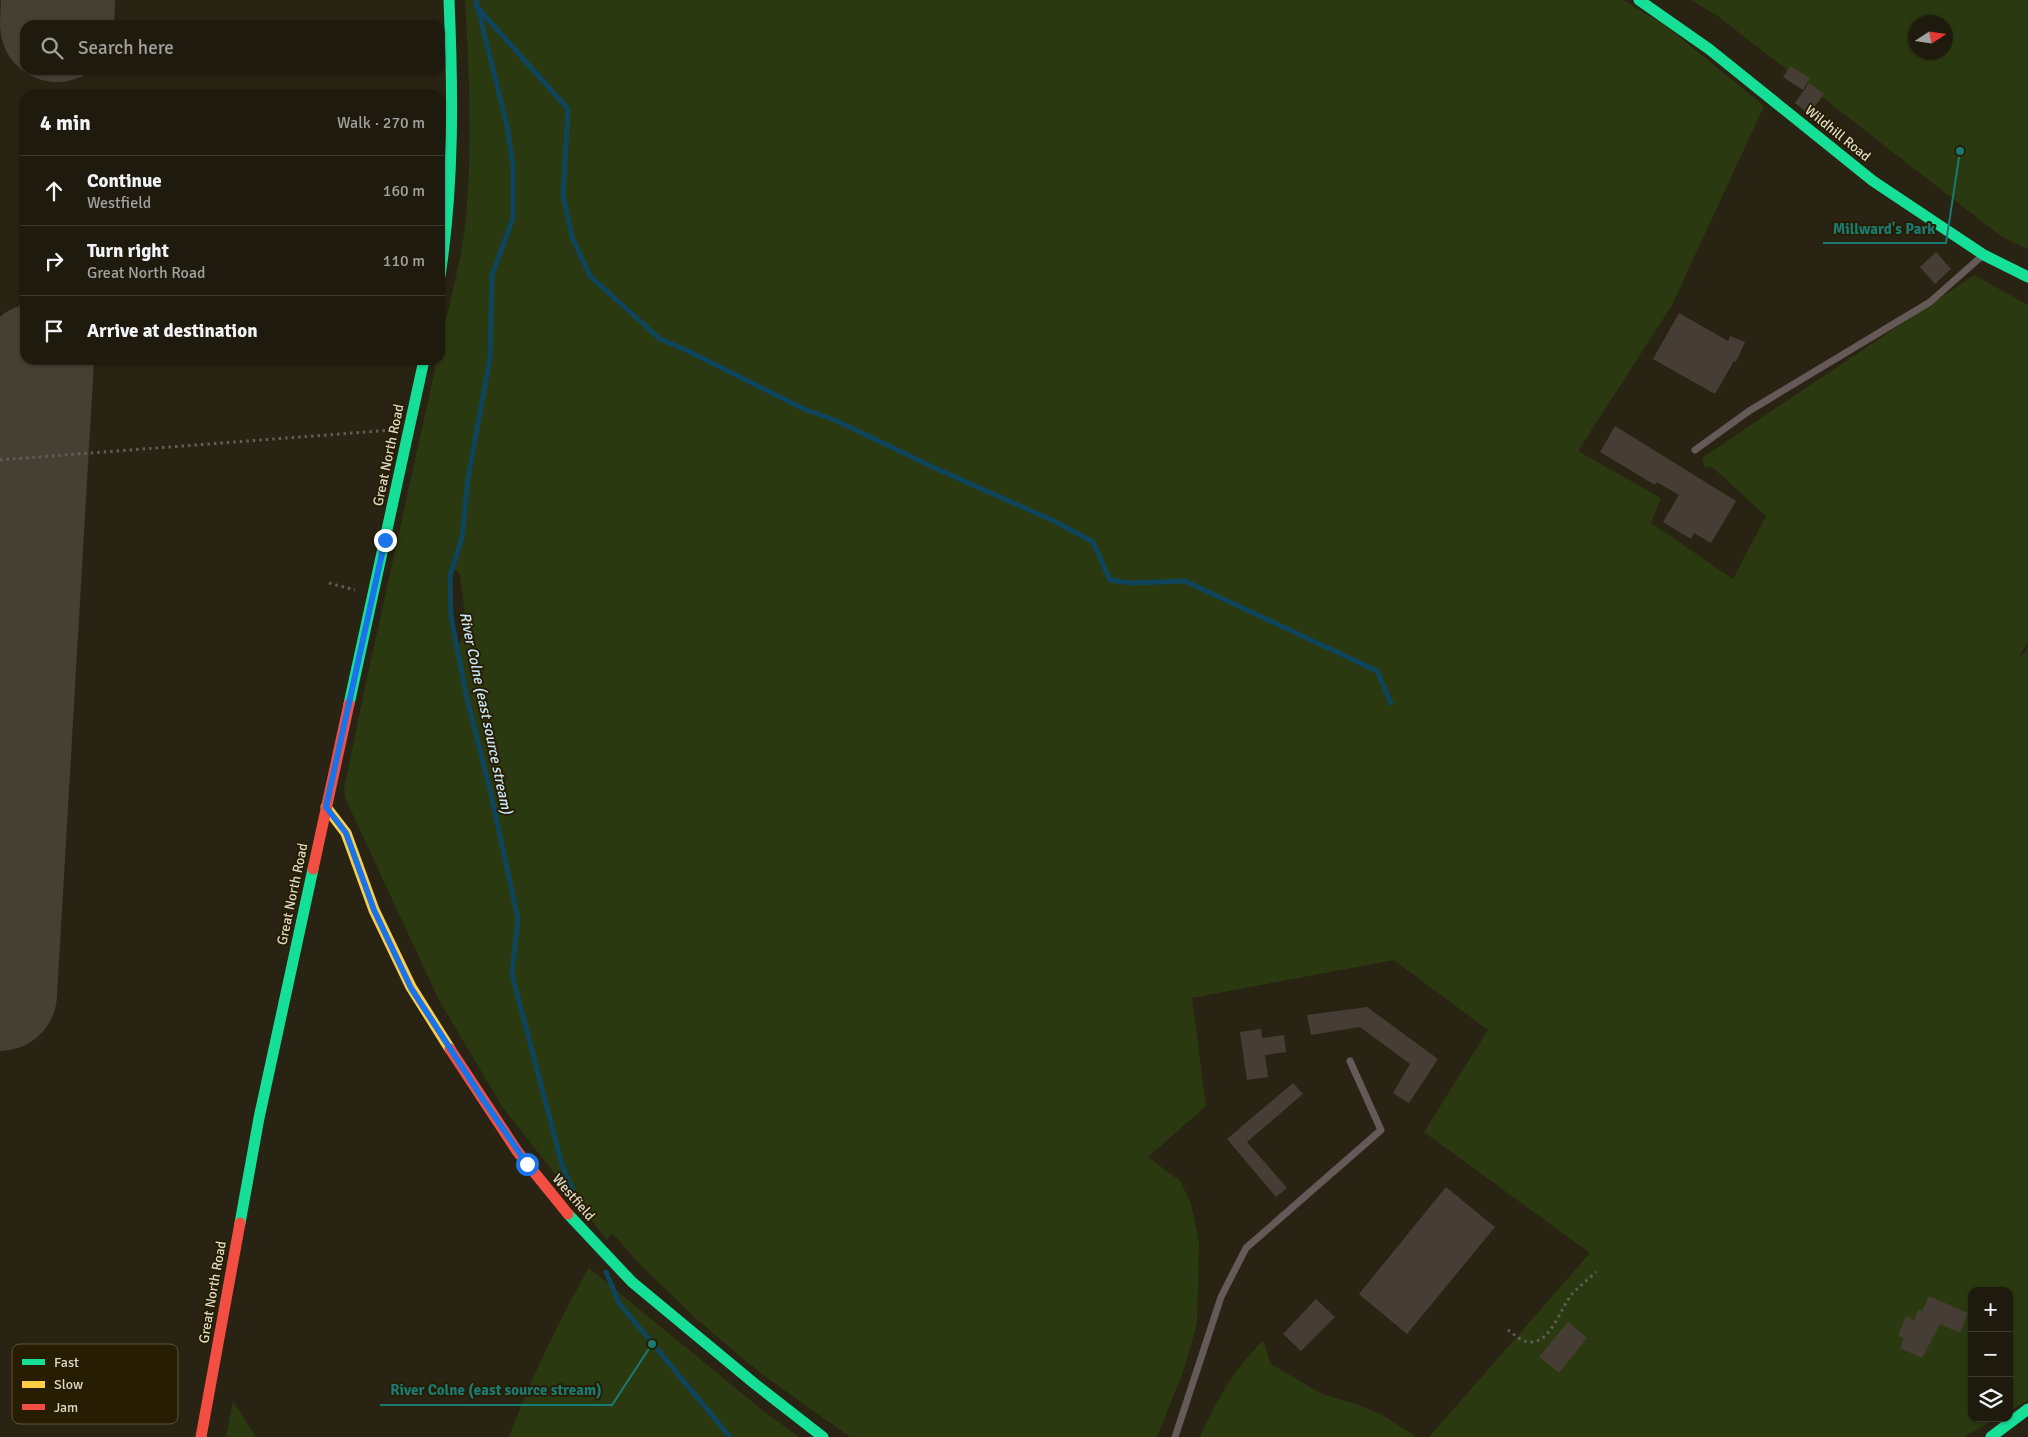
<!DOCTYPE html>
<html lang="en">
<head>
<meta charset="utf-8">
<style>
	body { margin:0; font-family:Signika,sans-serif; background:#2c271c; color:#f1f3f6 }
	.controls { position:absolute; right:15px; bottom:15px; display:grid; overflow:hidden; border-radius:10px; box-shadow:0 1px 4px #0004 }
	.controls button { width:45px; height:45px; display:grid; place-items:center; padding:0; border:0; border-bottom:1px solid #3c382e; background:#1f1a0e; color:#f1f3f6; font:25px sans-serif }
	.compass { position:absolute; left:1908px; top:15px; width:45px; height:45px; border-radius:50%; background:#1f1a0e; box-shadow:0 1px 4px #0004; rotate:78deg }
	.stop { position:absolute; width:15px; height:15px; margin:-11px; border:4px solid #1a73e8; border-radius:50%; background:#fff }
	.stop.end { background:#1a73e8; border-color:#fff; box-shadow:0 1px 5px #0008 }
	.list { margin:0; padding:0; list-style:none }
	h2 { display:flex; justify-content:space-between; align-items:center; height:65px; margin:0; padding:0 20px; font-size:21px }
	h2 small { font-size:16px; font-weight:400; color:#a1a19e }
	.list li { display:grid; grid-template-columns:32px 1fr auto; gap:15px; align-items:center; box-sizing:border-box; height:70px; padding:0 20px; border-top:1px solid #3c382e }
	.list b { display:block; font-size:19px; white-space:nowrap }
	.list p { margin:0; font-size:16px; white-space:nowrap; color:#a1a19e }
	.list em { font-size:16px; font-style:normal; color:#a1a19e }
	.icon { flex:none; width:28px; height:28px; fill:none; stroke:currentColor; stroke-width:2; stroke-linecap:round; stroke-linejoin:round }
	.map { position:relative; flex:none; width:2028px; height:1437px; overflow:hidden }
	.search { position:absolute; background:#1f1a0e; box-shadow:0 1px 4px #0004; left:20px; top:20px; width:425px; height:55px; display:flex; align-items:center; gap:12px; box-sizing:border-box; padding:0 18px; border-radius:15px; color:#a1a19e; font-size:19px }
	.panel { position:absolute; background:#1f1a0e; box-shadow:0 1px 4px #0004; left:20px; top:90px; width:425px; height:275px; border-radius:15px }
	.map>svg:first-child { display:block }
</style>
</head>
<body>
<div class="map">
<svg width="2028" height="1437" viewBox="0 0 2028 1437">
	<rect width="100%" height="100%" fill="#292313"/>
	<path fill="#2b3910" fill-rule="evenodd" d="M465,0H1623L1665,25L1764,106L1672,305L1578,451L1661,498L1651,523L1733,579L1766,516L1711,466L1705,468L1702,458L1974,275L2028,305V642L2018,658L2025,653L2028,646V1400L2009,1411V1291H1972V1418H1997L1964,1437H1429L1590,1253L1424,1132L1488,1030L1394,960L1192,998L1206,1106L1148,1157L1180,1181L1191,1203L1199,1242L1197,1324L1183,1372L1157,1437H850L763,1375L695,1318L639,1263L612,1233L607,1240L503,1108L439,1000L345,798L344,789L364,692L437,360H440V347C450,300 464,253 467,205C472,137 469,68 465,0ZM456,570L460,574L467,631L456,648C450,622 446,596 451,571Z
		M1691,0H2028V249L2002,237L1719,17ZM1916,22H1946V52H1916Z
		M589,1268L761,1409L799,1437H509C531,1379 558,1321 589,1268Z
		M1263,1340L1271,1364L1322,1394L1362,1406L1382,1415L1417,1437H1200C1219,1396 1232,1373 1263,1340Z
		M233,1401L256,1437H226Z"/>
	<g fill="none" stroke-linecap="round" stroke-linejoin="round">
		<path stroke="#0e455c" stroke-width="5" d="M476,0L507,126L513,165V218L492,275L490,358L468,478L462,537L450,576L451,616L466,695L490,790L518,919L512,974L562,1165L581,1210
			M476,6L568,109L563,195L572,237L590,276L660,339L688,351L804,409L837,421L937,469L1054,521L1093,542L1110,580L1132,583L1185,581L1377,671L1391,703
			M606,1272L619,1303L730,1437"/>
		<path stroke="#463f34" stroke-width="114" d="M57,25L58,0
			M0,994L37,360"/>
	</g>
	<path fill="#463e34" d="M1790,66L1810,78L1803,90L1783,77Z
		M1809,83L1824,94L1809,114L1795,103Z
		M1936,252L1951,269L1935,284L1920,267Z
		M1679,313L1728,341L1730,336L1745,342L1736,362L1734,361L1715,394L1653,359Z
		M1615,426L1736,501L1711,543L1694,533L1691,539L1663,522L1679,495L1657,482L1655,485L1600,452Z
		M1367,1007L1438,1059L1409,1103L1393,1093L1410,1064L1360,1027L1311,1035L1307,1015Z
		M1261,1029L1262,1038L1284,1035L1286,1052L1265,1055L1268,1077L1247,1080L1240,1032Z
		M1293,1083L1303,1094L1247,1142L1287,1188L1276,1197L1227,1139Z
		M1446,1187L1495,1227L1407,1334L1359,1294Z
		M1929,1296L1968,1313L1960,1333L1940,1324L1922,1358L1900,1348L1904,1338L1898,1336L1906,1316L1914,1320L1918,1310L1922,1311Z
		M1316,1299L1335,1317L1301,1351L1283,1334Z
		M1568,1322L1587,1338L1559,1373L1539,1357Z"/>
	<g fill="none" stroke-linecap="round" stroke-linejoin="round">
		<path stroke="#655c57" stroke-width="3" stroke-dasharray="2.5 4" stroke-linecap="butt" d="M0,460L391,430
			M329,583L355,590
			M1508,1330C1515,1335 1523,1343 1532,1342C1552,1341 1561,1306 1573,1293C1580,1286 1588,1279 1596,1272"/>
		<path stroke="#665a58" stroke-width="7" d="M1695,450L1749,411L1930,302L1982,256
			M1175,1437L1221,1297L1246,1248L1381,1130L1350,1061"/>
		<path stroke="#16e098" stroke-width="11" d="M1639,0L1709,49L1873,181L1984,255L2028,277
			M440,276C454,184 453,93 449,0
			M349,704L424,360
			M568,1214L632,1282L755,1384L823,1437
			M240,1223L259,1118L313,869
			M1991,1437L2028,1409"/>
		<path stroke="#ffcf43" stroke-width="11" d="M326,807L346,833L374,910L411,987L450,1049"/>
		<path stroke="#f24e42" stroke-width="11" d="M313,869L349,704
			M450,1049L517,1151L568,1214
			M201,1437L240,1223"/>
	</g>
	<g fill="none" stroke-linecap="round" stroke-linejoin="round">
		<path stroke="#1a73e8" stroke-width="6" d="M385,540L326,807L346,833L374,910L411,988L484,1101L527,1164"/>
	</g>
	<g text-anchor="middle" stroke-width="4" stroke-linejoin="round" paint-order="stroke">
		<g font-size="14" fill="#dfd9c9" stroke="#271d03">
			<text transform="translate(1838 133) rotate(39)" y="5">Wildhill Road</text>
			<text transform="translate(388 455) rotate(-78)" y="5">Great North Road</text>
			<text transform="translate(292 894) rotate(-78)" y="5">Great North Road</text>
			<text transform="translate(574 1197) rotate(49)" y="5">Westfield</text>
			<text transform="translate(212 1292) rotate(-80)" y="5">Great North Road</text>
		</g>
		<g font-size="15" font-style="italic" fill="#c8e8fa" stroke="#271d03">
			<text transform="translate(486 713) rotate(78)" y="5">River Colne (east source stream)</text>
		</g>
	</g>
	<rect x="12" y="1344" width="166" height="80" rx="8" fill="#271d03" stroke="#5e553e" stroke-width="1"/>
	<rect x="22" y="1359" width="23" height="6" fill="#16e098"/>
	<rect x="22" y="1381" width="23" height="7" fill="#ffcf43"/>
	<rect x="22" y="1404" width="23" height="6" fill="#f24e42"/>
	<g font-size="14" fill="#dfd9c9">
		<text x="54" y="1367">Fast</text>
		<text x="54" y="1389">Slow</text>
		<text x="54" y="1412">Jam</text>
	</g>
	<path fill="none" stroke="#197b73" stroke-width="2" d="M1960 151L1946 243H1823M652 1344L612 1405H380"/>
	<g fill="#197b73" stroke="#271d03" stroke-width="2">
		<circle cx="1960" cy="151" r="5"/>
		<circle cx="652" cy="1344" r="5"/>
	</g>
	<g font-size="15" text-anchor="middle" font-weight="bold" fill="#197b73" stroke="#271d03" stroke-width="4" stroke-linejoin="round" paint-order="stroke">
		<text x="1884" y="234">Millward's Park</text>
		<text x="496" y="1395">River Colne (east source stream)</text>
	</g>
</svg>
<div class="controls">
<button>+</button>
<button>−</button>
<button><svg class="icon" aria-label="layers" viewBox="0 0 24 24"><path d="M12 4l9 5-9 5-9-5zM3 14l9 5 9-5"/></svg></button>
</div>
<svg class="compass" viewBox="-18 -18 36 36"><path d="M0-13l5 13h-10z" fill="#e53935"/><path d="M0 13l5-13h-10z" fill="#a1a19e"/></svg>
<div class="stop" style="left:527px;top:1164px"></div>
<div class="stop end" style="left:385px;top:540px"></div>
<div class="search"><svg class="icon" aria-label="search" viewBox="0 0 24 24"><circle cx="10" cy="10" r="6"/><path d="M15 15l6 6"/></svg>Search here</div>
<section class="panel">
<h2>4 min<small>Walk · 270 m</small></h2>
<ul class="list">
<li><svg class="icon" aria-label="ahead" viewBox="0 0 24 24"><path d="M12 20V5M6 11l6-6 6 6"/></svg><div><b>Continue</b><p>Westfield</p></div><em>160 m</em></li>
<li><svg class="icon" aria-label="right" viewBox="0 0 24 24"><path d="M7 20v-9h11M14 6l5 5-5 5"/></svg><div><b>Turn right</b><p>Great North Road</p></div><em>110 m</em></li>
<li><svg class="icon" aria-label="arrive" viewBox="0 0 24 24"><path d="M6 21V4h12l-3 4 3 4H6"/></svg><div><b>Arrive at destination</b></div></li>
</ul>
</section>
</div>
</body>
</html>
